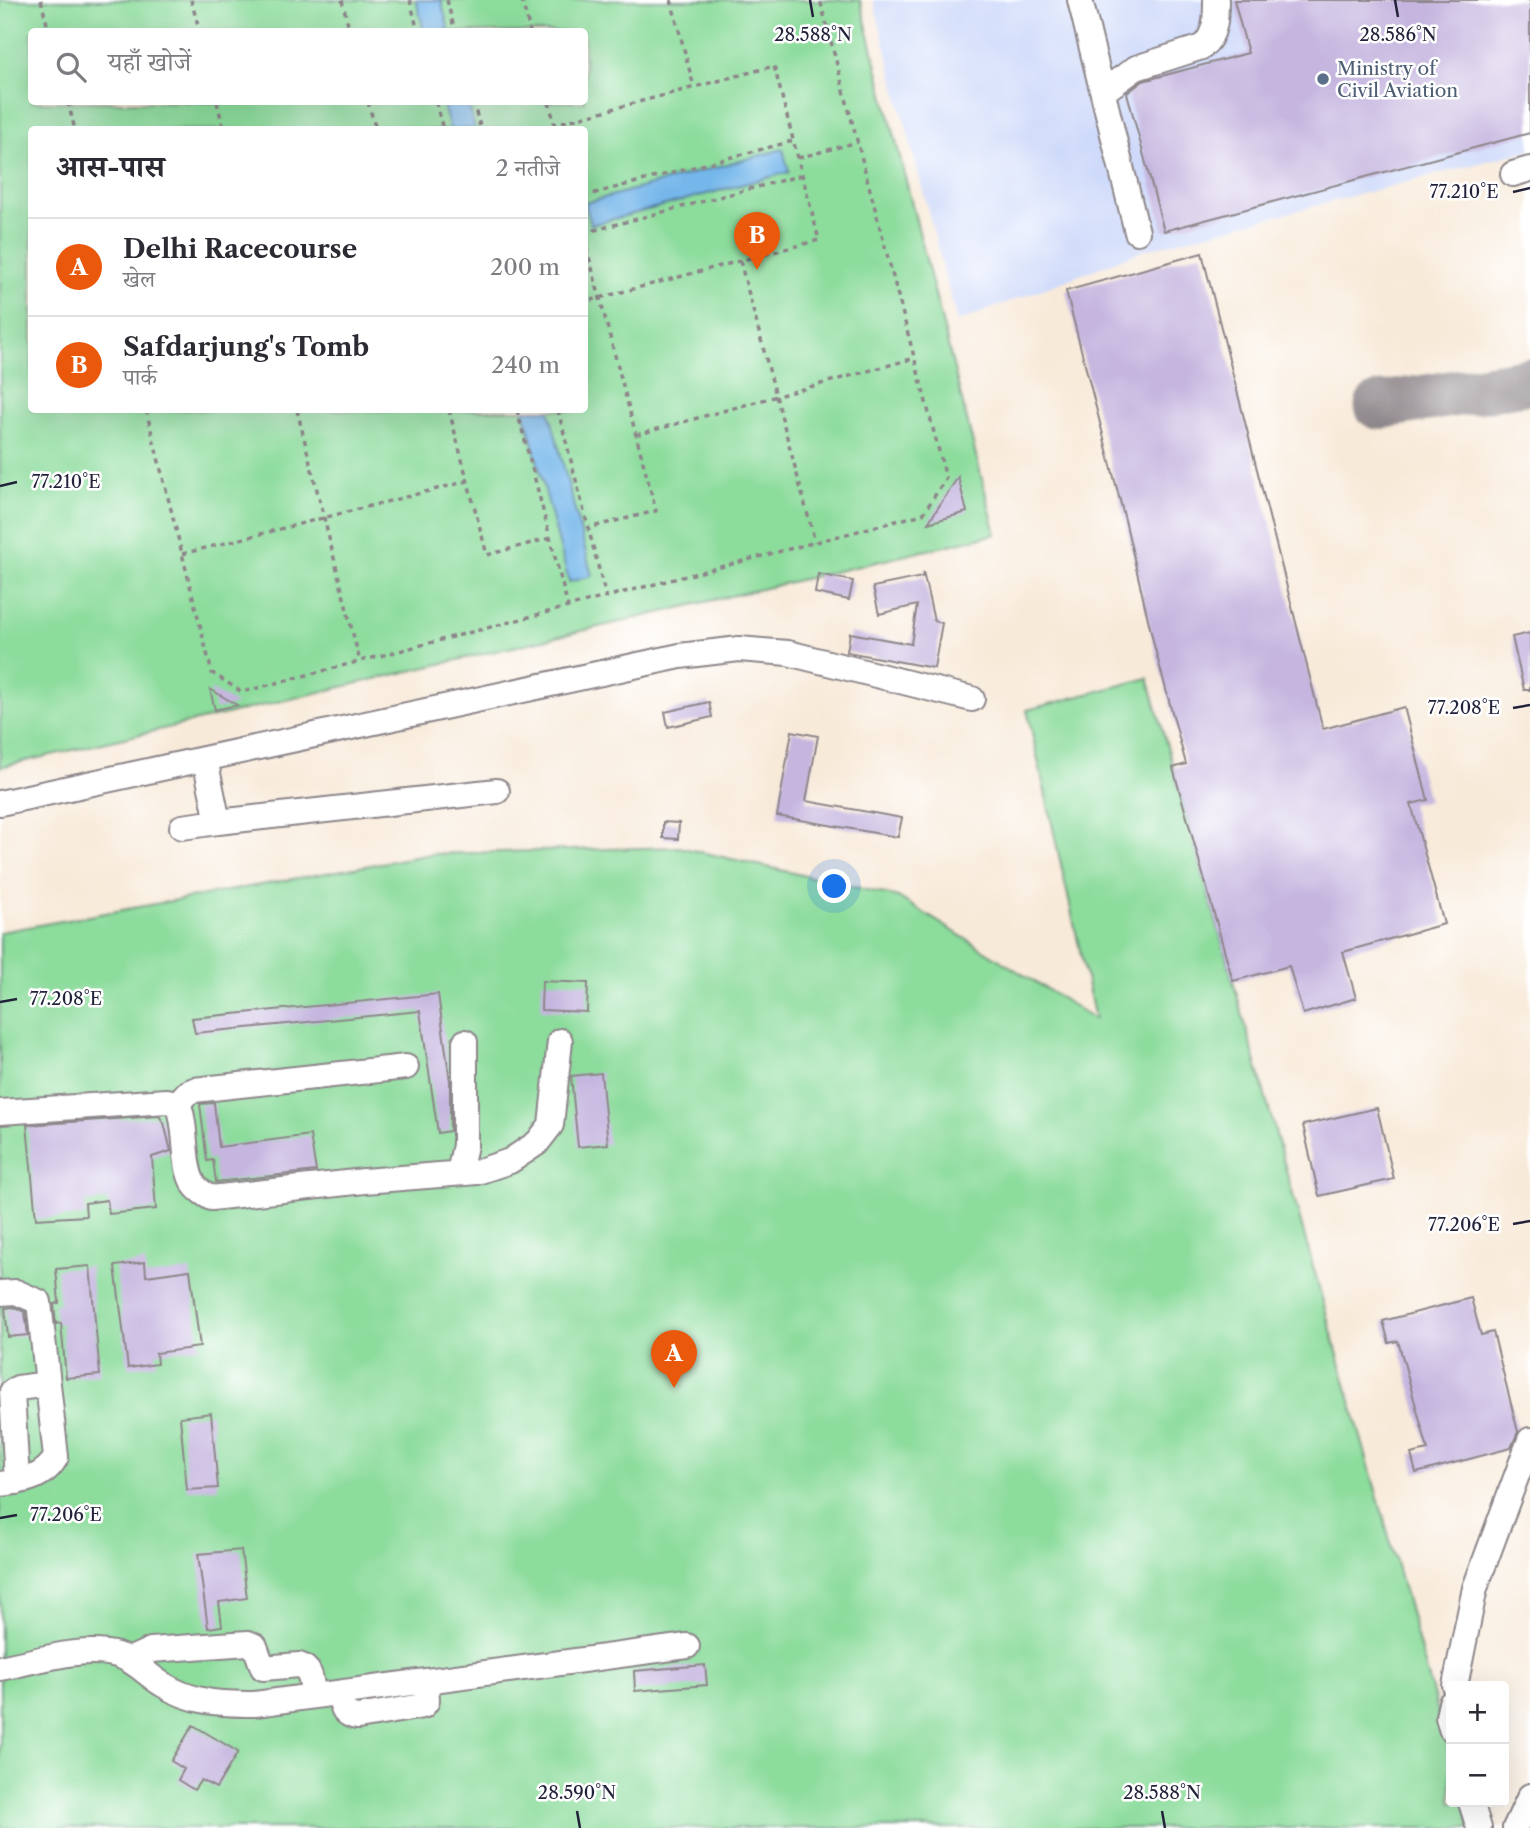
<!DOCTYPE html>
<html lang="hi">
<head>
<meta charset="utf-8">
<style>
	body { margin:0; font-family:"Libre Caslon Text","Noto Serif Devanagari",serif; background:#f7f7f7; color:#2b2b33 }
	.controls { position:absolute; right:21px; bottom:21px; display:grid; overflow:hidden; border-radius:7px; box-shadow:0 7px 28px #0002 }
	.controls button { width:63px; height:63px; display:grid; place-items:center; padding:0; border:0; border-bottom:2px solid #e1e1e2; background:#fff; color:#2b2b33; font:35px sans-serif }
	.you { position:absolute; left:835px; top:887px; width:24px; height:24px; margin:-18px; border:5px solid #fff; border-radius:50%; background:#1a73e8; box-shadow:0 0 0 10px #1a73e833 }
	.badge { display:grid; place-items:center; width:46px; height:46px; border-radius:50%; background:#ea580c; color:#fff; font-size:23px; font-weight:700 }
	.pin { position:absolute; translate:-50% -58px; filter:drop-shadow(0 2px 4px #0008) }
	.pin::after { content:''; position:absolute; top:37px; width:24px; height:21px; background:inherit; clip-path:polygon(0 0,100% 0,50% 100%) }
	.list { margin:0; padding:0; list-style:none }
	h2 { display:flex; justify-content:space-between; align-items:center; height:91px; margin:0; padding:0 28px; font-size:30px }
	h2 small { font-size:23px; font-weight:400; color:#7c7c81 }
	.list li { display:grid; grid-template-columns:46px 1fr auto; gap:21px; align-items:center; box-sizing:border-box; height:98px; padding:0 28px; border-top:2px solid #e1e1e2 }
	.list b { display:block; font-size:26px; white-space:nowrap }
	.list p { margin:0; font-size:23px; white-space:nowrap; color:#7c7c81 }
	.list em { font-size:23px; font-style:normal; color:#7c7c81 }
	.icon { flex:none; width:38px; height:38px; fill:none; stroke:currentColor; stroke-width:2; stroke-linecap:round; stroke-linejoin:round }
	.map { position:relative; flex:none; width:1530px; height:1828px; overflow:hidden }
	.search { position:absolute; background:#fff; box-shadow:0 7px 28px #0002; left:28px; top:28px; width:560px; height:77px; display:flex; align-items:center; gap:18px; box-sizing:border-box; padding:0 24px; border-radius:7px; color:#7c7c81; font-size:26px }
	.panel { position:absolute; background:#fff; box-shadow:0 7px 28px #0002; left:28px; top:126px; width:560px; height:287px; border-radius:7px }
	.map>svg:first-child { display:block }
</style>
</head>
<body>
<div class="map">
<svg width="1530" height="1828" viewBox="0 0 1530 1828">
	<rect width="100%" height="100%" fill="#fff"/>
	<filter id="ink" filterUnits="userSpaceOnUse"><feTurbulence type="fractalNoise" baseFrequency=".0143" numOctaves="2"/><feDisplacementMap in="SourceGraphic" scale="14" xChannelSelector="R" yChannelSelector="G"/><feConvolveMatrix kernelMatrix="1 2 1 2 8 2 1 2 1" color-interpolation-filters="sRGB"/></filter>
	<filter id="wash" filterUnits="userSpaceOnUse"><feTurbulence type="fractalNoise" baseFrequency=".00686" numOctaves="4" result="noise"/><feDisplacementMap in="SourceGraphic" scale="28" xChannelSelector="R" yChannelSelector="G"/><feGaussianBlur stdDeviation="1.57" result="paint"/><feColorMatrix in="noise" values="0 0 0 0 0 0 0 0 0 0 0 0 0 0 0 0 0 1.4 0 .05"/><feComposite in="paint" operator="in"/></filter>
	<g filter="url(#wash)">
		<rect width="100%" height="100%" fill="#f8ead9"/>
		<path fill="#cfdafa" d="M873,0H1530V150L1145,250L957,322Z"/>
		<path fill="#8cdc9c" stroke="#577f6c" stroke-width="2" fill-rule="evenodd" d="M0,0H860L996,534L0,767ZM32,32H584V102H32ZM32,130H584V410H32Z
			M1148,678L1451,1758V1802H1464L1471,1828H0V932L431,854L679,847L898,897L1095,1019L1027,710Z"/>
		<path fill="#76b7eb" stroke="#4c6c93" stroke-width="2" d="M416,0H441L449,31H424Z
			M442,102H468L475,129H450Z
			M783,149L789,172L591,225L585,203Z
			M524,410H549L592,576L569,582Z"/>
		<g fill="none" stroke-linecap="round" stroke-linejoin="round">
			<path stroke="#8d868a" stroke-width="47" d="M1378,406L1530,381"/>
		</g>
		<g id="blocks">
			<path fill="#c5b5df" d="M1234,0H1530V133L1164,231L1127,93L1143,81L1248,53Z
				M1202,253L1323,729L1404,707L1428,800L1411,804L1444,924L1343,952L1356,998L1303,1014L1289,966L1233,981L1173,768L1186,764L1154,645L1125,520L1066,291Z
				M958,477L967,512L928,523Z
				M923,572L934,621L942,623L934,668L847,652L850,633L911,644L917,605L879,614L873,587L922,577Z
				M818,574L853,581L849,600L815,593Z
				M1530,633V690H1524L1512,637Z
				M210,689L237,705L215,710Z
				M709,702L712,717L668,727L665,712Z
				M792,731L818,736L806,801L902,818L898,837L777,816Z
				M663,822L679,823L678,839L663,838Z
				M542,981L588,983L587,1012L541,1010Z
				M438,994L450,1081V1131L438,1133L420,1011L195,1033L192,1018Z
				M601,1073L608,1144L578,1147L571,1076Z
				M214,1103L219,1147L310,1135L316,1171L216,1182L213,1160L207,1161L200,1104Z
				M1377,1108L1394,1179L1319,1196L1303,1125Z
				M159,1116L164,1123L171,1151L152,1157L156,1209L109,1214L107,1200L85,1203L86,1216L36,1219L27,1125Z
				M145,1262L146,1276L190,1270L200,1347L156,1353L157,1364L128,1368L115,1266Z
				M90,1266L100,1375L66,1378L61,1323L56,1324L54,1304L59,1303L56,1269Z
				M1471,1298L1481,1335L1493,1332L1518,1432L1511,1448L1416,1473L1411,1454L1428,1450L1398,1341L1389,1343L1383,1321Z
				M13,1307L25,1312L28,1335L8,1337L5,1308Z
				M211,1413L218,1488L187,1490L180,1417Z
				M241,1550L247,1598L219,1602L222,1626L208,1628L198,1554Z
				M705,1665L707,1685L635,1691L634,1671Z
				M193,1725L238,1752L216,1788L201,1780L194,1790L178,1780L184,1769L171,1761Z"/>
		</g>
	</g>
	<g filter="url(#ink)">
		<use href="#blocks" fill-opacity="0" stroke="#8d868a" stroke-width="2"/>
		<g fill="none" stroke-linecap="round" stroke-linejoin="round">
			<g stroke="#8d868a" stroke-width="28">
				<path id="minor" d="M1080,0L1137,232
					M1104,91L1136,68L1202,47C1216,35 1216,18 1216,0
					M1513,174L1530,169
					M205,759L218,822L497,791
					M0,803L680,656L739,649L788,653L972,699
					M182,827L218,822
					M178,1103L187,1093L194,1090L406,1067
					M0,1112L167,1101L178,1103C188,1127 182,1166 194,1184C198,1191 205,1194 211,1198L364,1181L477,1172L510,1161L537,1143L551,1125L560,1041
					M459,1173L465,1145V1042
					M0,1293L16,1292L39,1302L56,1457C45,1478 22,1482 0,1484
					M17,1482L12,1392L18,1388L48,1384
					M129,1660L151,1650L248,1643L255,1646L263,1668L299,1665C313,1669 311,1684 313,1696
					M0,1668C33,1662 84,1645 117,1655C135,1660 147,1675 162,1684C192,1703 221,1704 255,1704L687,1646
					M1455,1686L1475,1588L1530,1440
					M339,1693C342,1706 342,1715 358,1717L423,1706L427,1701L426,1681
					M1451,1703L1448,1717L1451,1728
					M1471,1802L1479,1828
					M1515,1828L1530,1796"/>
			</g>
			<path stroke="#8d868a" stroke-width="3.5" stroke-dasharray="5 5" stroke-linecap="butt" d="M41,0L49,32
				M191,0L200,32
				M342,0L350,32
				M410,0L418,32
				M447,0L455,32
				M522,0L530,32
				M671,0L694,87
				M68,102L75,130
				M217,102L224,130
				M368,102L376,130
				M436,102L443,130
				M473,102L481,130
				M549,102L556,130
				M69,105L81,102
				M533,130L774,66L819,240L584,302
				M798,158L858,142
				M584,196L793,141
				M584,233L802,175
				M584,238L656,511L588,528
				M740,261L815,542
				M146,410L212,673L242,692L923,514L946,478L820,0
				M297,410L360,662
				M449,410L487,555L550,538
				M517,410L568,607
				M558,410L606,597
				M636,435L915,358
				M182,554L468,481"/>
			<use href="#minor" stroke="#fff" stroke-width="24"/>
		</g>
	</g>
	<path fill="none" stroke="#22223b" stroke-width="2.5" d="M810,0L813,17M1395,0L1398,17M1513,192L1530,188M0,486L17,482M1513,708L1530,705M0,1002L17,999M1513,1224L1530,1221M0,1518L17,1515M577,1811L580,1828M1162,1811L1165,1828"/>
	<circle fill="#5c6f8a" stroke="#fff" stroke-width="2.5" cx="1323" cy="79" r="7"/>
	<g text-anchor="middle" stroke-width="5" stroke-linejoin="round" paint-order="stroke">
		<g font-size="19" fill="#4e5e75" stroke="#fff" text-anchor="start">
			<text x="1337" y="75">Ministry of<tspan x="1337" dy="22">Civil Aviation</tspan></text>
		</g>
	</g>
	<g font-size="18" text-anchor="middle" fill="#22223b" stroke="#fff" stroke-width="5" stroke-linejoin="round" paint-order="stroke">
		<text x="813" y="41">28.588°N</text>
		<text x="1398" y="41">28.586°N</text>
		<text x="1464" y="198">77.210°E</text>
		<text x="66" y="488">77.210°E</text>
		<text x="1464" y="714">77.208°E</text>
		<text x="66" y="1005">77.208°E</text>
		<text x="1464" y="1231">77.206°E</text>
		<text x="66" y="1521">77.206°E</text>
		<text x="577" y="1799">28.590°N</text>
		<text x="1162" y="1799">28.588°N</text>
	</g>
</svg>
<div class="controls">
<button>+</button>
<button>−</button>
</div>
<div class="you"></div>
<div class="pin badge" style="left:674px;top:1388px">A</div>
<div class="pin badge" style="left:757px;top:270px">B</div>
<div class="search"><svg class="icon" aria-label="search" viewBox="0 0 24 24"><circle cx="10" cy="10" r="6"/><path d="M15 15l6 6"/></svg>यहाँ खोजें</div>
<section class="panel">
<h2>आस-पास<small>2 नतीजे</small></h2>
<ul class="list">
<li><span class="badge">A</span><div><b>Delhi Racecourse</b><p>खेल</p></div><em>200 m</em></li>
<li><span class="badge">B</span><div><b>Safdarjung's Tomb</b><p>पार्क</p></div><em>240 m</em></li>
</ul>
</section>
</div>
</body>
</html>
